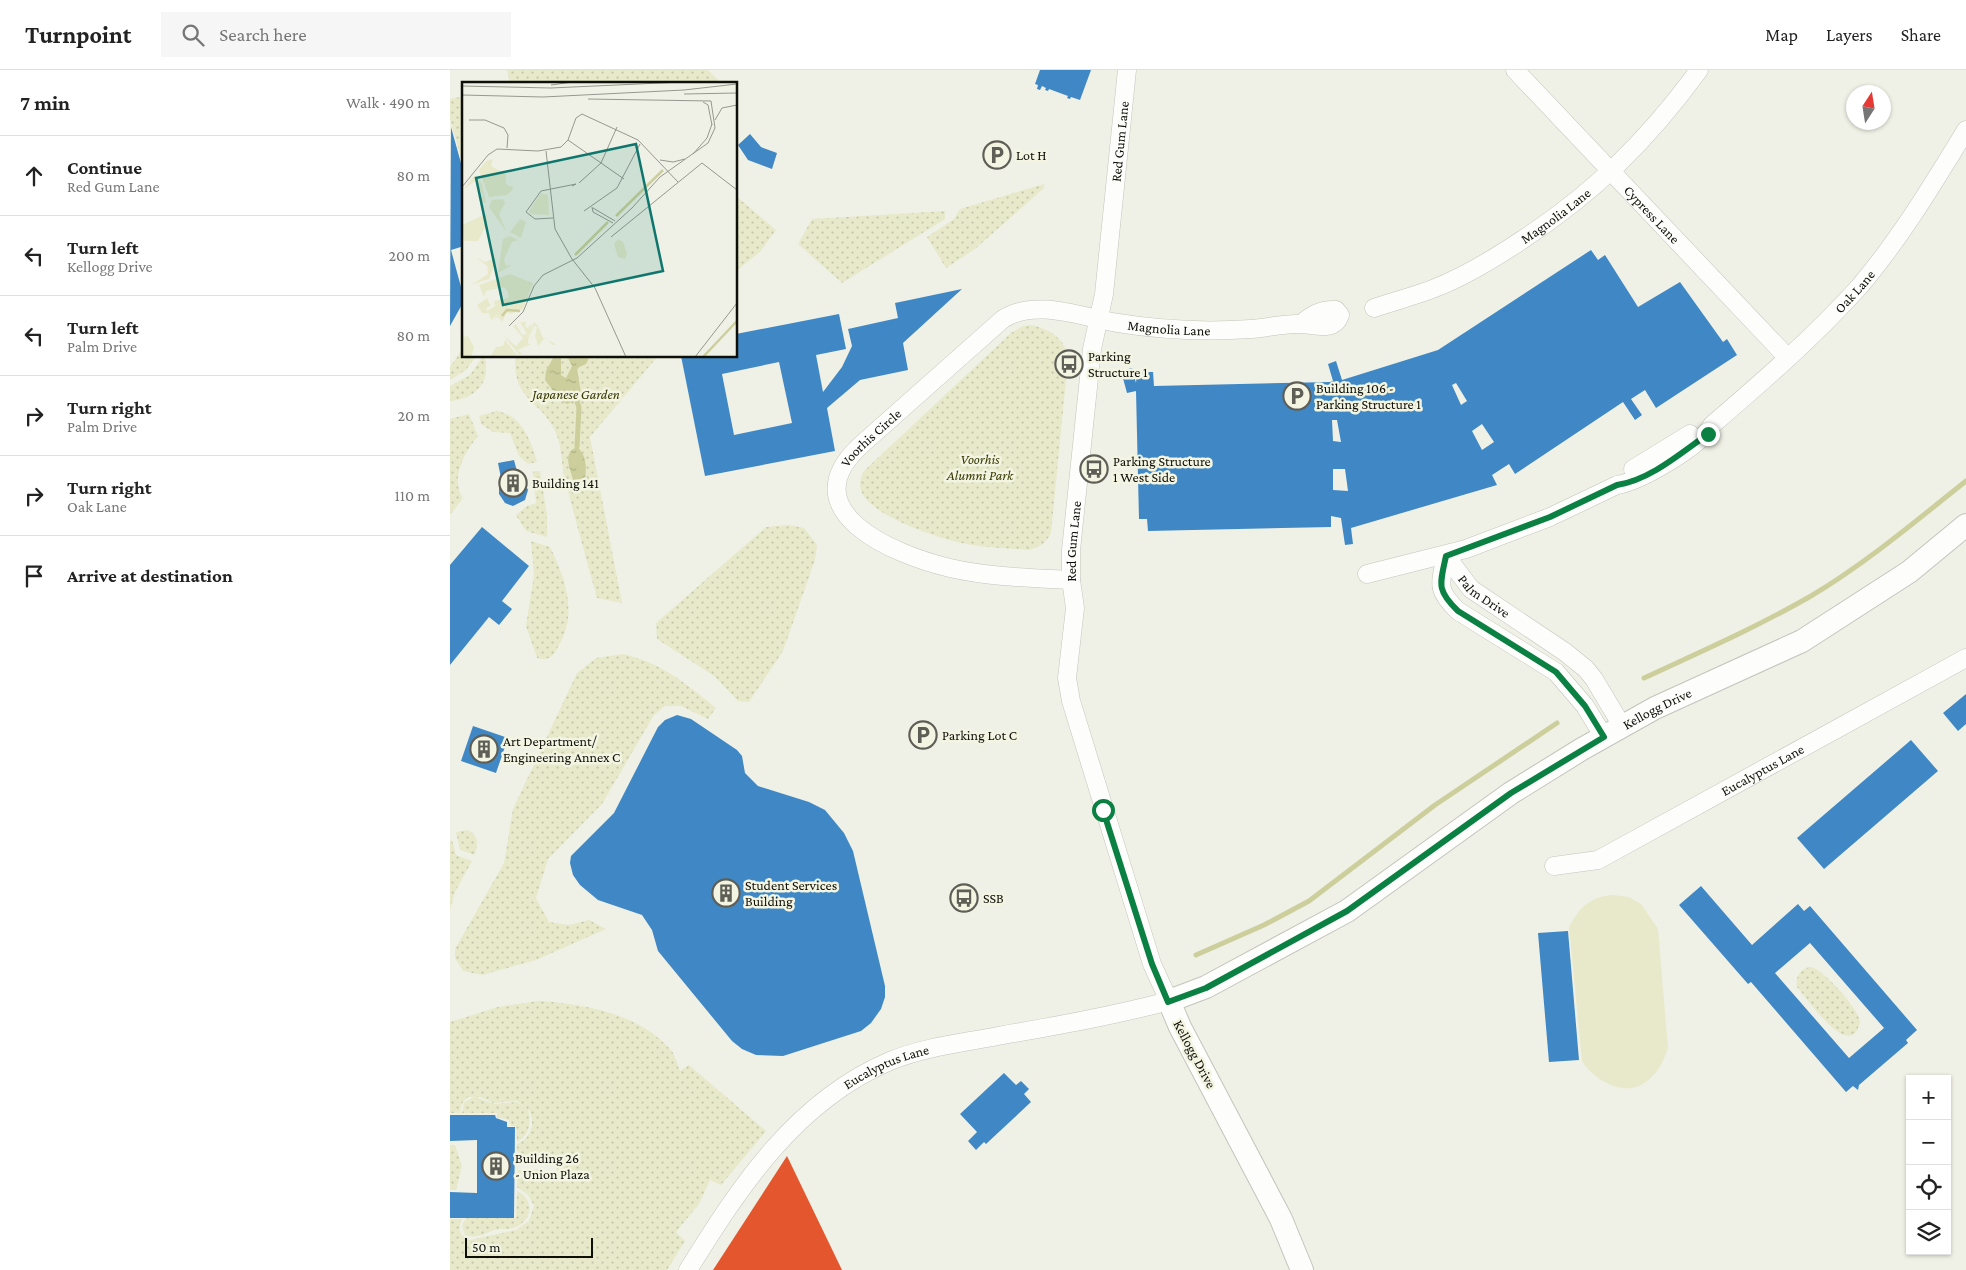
<!DOCTYPE html>
<html lang="en">
<head>
<meta charset="utf-8">
<style>
	body { margin:0; font-family:"Crimson Pro",serif; background:#f6f6f6; color:#222 }
	.controls { position:absolute; right:15px; bottom:15px; display:grid; overflow:hidden; border-radius:0px; box-shadow:0 1px 4px #0004 }
	.controls button { width:45px; height:45px; display:grid; place-items:center; padding:0; border:0; border-bottom:1px solid #e0e0e0; background:#fff; color:#222; font:25px sans-serif }
	.compass { position:absolute; left:1396px; top:15px; width:45px; height:45px; border-radius:50%; background:#fff; box-shadow:0 1px 4px #0004; rotate:12deg }
	.scale { position:absolute; left:15px; bottom:12px; width:128px; box-sizing:border-box; padding-left:5px; border:2px solid #0f0f09; border-top:0; font-size:14px; line-height:18px; white-space:nowrap; color:#0f0f09; -webkit-text-stroke:4px #f3f5e2; paint-order:stroke }
	.stop { position:absolute; width:15px; height:15px; margin:-11px; border:4px solid #0b8043; border-radius:50%; background:#fff }
	.stop.end { background:#0b8043; border-color:#fff; box-shadow:0 1px 5px #0008 }
	.list { margin:0; padding:0; list-style:none }
	h2 { display:flex; justify-content:space-between; align-items:center; height:65px; margin:0; padding:0 20px; font-size:21px }
	h2 small { font-size:16px; font-weight:400; color:#767676 }
	.list li { display:grid; grid-template-columns:32px 1fr auto; gap:15px; align-items:center; box-sizing:border-box; height:80px; padding:0 20px; border-top:1px solid #e0e0e0 }
	.list b { display:block; font-size:19px; white-space:nowrap }
	.list p { margin:0; font-size:16px; white-space:nowrap; color:#767676 }
	.list em { font-size:16px; font-style:normal; color:#767676 }
	.icon { flex:none; width:28px; height:28px; fill:none; stroke:currentColor; stroke-width:2; stroke-linecap:round; stroke-linejoin:round }
	.map { position:relative; flex:none; width:1516px; height:1200px; overflow:hidden }
	header { display:flex; align-items:center; gap:30px; box-sizing:border-box; height:70px; padding:0 25px; background:#fff; border-bottom:1px solid #e0e0e0 }
	header strong { font-size:24px }
	nav { display:flex; gap:28px; margin-inline-start:auto; font-size:18px }
	.search { width:350px; height:45px; background:#f6f6f6; display:flex; align-items:center; gap:12px; box-sizing:border-box; padding:0 18px; border-radius:0px; color:#767676; font-size:19px }
	main { display:flex }
	aside { flex:1; background:#fff }
	.map>svg:first-child { display:block }
</style>
</head>
<body>
<header>
<strong>Turnpoint</strong>
<div class="search"><svg class="icon" aria-label="search" viewBox="0 0 24 24"><circle cx="10" cy="10" r="6"/><path d="M15 15l6 6"/></svg>Search here</div>
<nav><a>Map</a><a>Layers</a><a>Share</a></nav>
</header>
<main>
<aside>
<h2>7 min<small>Walk · 490 m</small></h2>
<ul class="list">
<li><svg class="icon" aria-label="ahead" viewBox="0 0 24 24"><path d="M12 20V5M6 11l6-6 6 6"/></svg><div><b>Continue</b><p>Red Gum Lane</p></div><em>80 m</em></li>
<li><svg class="icon" aria-label="left" viewBox="0 0 24 24"><path d="M17 20v-9H6M10 6l-5 5 5 5"/></svg><div><b>Turn left</b><p>Kellogg Drive</p></div><em>200 m</em></li>
<li><svg class="icon" aria-label="left" viewBox="0 0 24 24"><path d="M17 20v-9H6M10 6l-5 5 5 5"/></svg><div><b>Turn left</b><p>Palm Drive</p></div><em>80 m</em></li>
<li><svg class="icon" aria-label="right" viewBox="0 0 24 24"><path d="M7 20v-9h11M14 6l5 5-5 5"/></svg><div><b>Turn right</b><p>Palm Drive</p></div><em>20 m</em></li>
<li><svg class="icon" aria-label="right" viewBox="0 0 24 24"><path d="M7 20v-9h11M14 6l5 5-5 5"/></svg><div><b>Turn right</b><p>Oak Lane</p></div><em>110 m</em></li>
<li><svg class="icon" aria-label="arrive" viewBox="0 0 24 24"><path d="M6 21V4h12l-3 4 3 4H6"/></svg><div><b>Arrive at destination</b></div></li>
</ul>
</aside>
<div class="map">
<svg width="1516" height="1200" viewBox="0 0 1516 1200">
	<defs>
		<pattern id="green-dots" width="8" height="8" patternUnits="userSpaceOnUse" patternTransform="scale(1.25)"><rect width="8" height="8" fill="#e7e9ca"/><path d="M2 2h.1M6 6h.1" fill="none" stroke="#c5c7ac" stroke-width="1.8" stroke-linecap="round"/></pattern>
		<pattern id="water-ripples" width="26" height="14" patternUnits="userSpaceOnUse" patternTransform="scale(1.25)"><rect width="26" height="14" fill="#cccf9c"/><path d="M2 4q2-2 4 0t4 0M15 11q2-2 4 0t4 0" fill="none" stroke="#aeb185"/></pattern>
	</defs>
	<rect width="100%" height="100%" fill="#f0f1e6"/>
	<path fill="url(#green-dots)" d="M57,0H258L272,14H60Z
		M10,27L14,41V99L0,49V29Z
		M594,114V118L525,179L496,198L477,167L504,149L510,139Z
		M286,126L326,160L310,182L286,201Z
		M495,141V149L392,213L348,174L362,149Z
		M581,255C600,259 616,269 618,289L601,463C596,473 591,476 580,480C557,478 534,478 512,473C487,468 426,447 413,425C408,416 410,408 415,400L561,263L573,256Z
		M14,277V286H26L16,300L0,310V297Z
		M33,286C37,291 36,295 36,301C35,320 17,330 0,331V316L20,305Z
		M65,286H208L140,367L172,533L147,528C136,488 125,449 115,409C110,391 113,374 103,357C85,326 64,331 65,286Z
		M47,341C72,346 81,370 87,392L78,394L69,386L60,363L43,362L31,354L29,346Z
		M19,344L28,366C14,383 0,409 13,428L0,445V349Z
		M83,401H90L97,445V467L76,461L66,445L77,436L86,433Z
		M339,455L354,458L367,475L365,490L333,581L299,632L288,631L264,606L207,569L206,553L316,457Z
		M81,471L100,477C116,509 128,544 108,577C103,587 99,591 87,588L76,556L84,505Z
		M173,584C212,593 235,613 266,638L258,649L231,636H215L204,645L152,734L98,789L86,828L99,852L119,855L139,850L156,859L86,890L32,905L13,901L5,888V879L54,793L63,739L127,603L146,588Z
		M17,760C29,765 28,774 25,785L10,780L6,762Z
		M2,770L6,785L22,791L5,822L0,840V771Z
		M1361,897C1373,899 1409,939 1410,952C1401,994 1357,928 1347,917C1345,906 1351,898 1361,897Z
		M89,931C135,934 188,943 221,980C225,985 227,994 230,1001L239,995L316,1061L271,1115L260,1110L249,1134L226,1162L235,1171L217,1200H0V1149H12C8,1159 9,1166 20,1170L66,1160L79,1151L84,1136L78,1125L67,1117L68,1100L89,1099V1104L107,1105L106,1087H89V1093H67V1074C82,1068 86,1051 78,1038C81,1050 81,1065 67,1072L66,1056H61L59,1050L47,1047V1043H12L14,1032L24,1027L45,1034L67,1032L77,1038L67,1031L44,1033L30,1027H18C12,1032 10,1036 11,1043H0V952L48,937Z
		M0,1075H5L12,1096L6,1120H0Z
		M67,1121C85,1129 83,1152 63,1158C57,1160 50,1158 44,1160C33,1164 28,1169 15,1165L12,1156L16,1148H66Z"/>
	<path fill="#e7e9ca" d="M1163,825L1179,827L1191,834L1208,859L1218,978C1213,993 1206,1007 1191,1015C1171,1026 1142,1008 1132,991L1119,857C1129,838 1141,826 1163,825Z"/>
	<path fill="url(#water-ripples)" d="M104,286H111V305L116,308L122,296L117,286H140L136,294L127,298L131,323L124,331L117,334L110,330L95,310L96,301Z
		M127,377C136,383 137,398 135,409L123,410C120,397 112,383 127,377Z"/>
	<path fill="#e4572e" d="M337,1086L392,1200H263Z"/>
	<path fill="#3f88c5" fill-rule="evenodd" d="M590,0H641L630,30L621,27L620,29L617,28L618,26L599,19L598,21L595,20L596,18L592,16L590,20L587,19L588,15L585,14Z
		M1,57L14,104V176L1,180L11,217L14,219V231L0,256Z
		M300,64L311,77L327,83L322,99L298,90L288,75Z
		M1141,180L1148,190L1155,185L1188,237L1230,212L1273,272L1277,269L1287,285L1206,338L1195,320L1181,329L1192,345L1185,350L1173,332L1065,404L1059,394L1042,405L1047,415L901,458L903,474L895,475L891,448L881,446V457L698,461L697,449H689L686,321L677,323L671,301L682,298L686,313L687,302H703L704,316L880,312L883,311L878,294L886,291L892,310L988,280ZM1006,313L1017,331L1011,335L1002,315ZM882,350H887L891,372L883,371ZM1032,354L1044,372L1032,380L1022,361ZM883,399H895L898,421L883,420Z
		M512,219L453,273L458,300L410,310L377,338L385,381L255,406L231,286H286V264L389,244L396,279L366,285L373,322L392,297L402,276L398,259L448,248L445,233ZM329,292L342,353L284,365L272,304Z
		M64,390L69,409L74,412L78,420L75,430L63,436L55,433L49,424V418L52,413L48,393Z
		M32,457L79,496L52,531L62,539L49,555L39,547L0,595V495Z
		M1516,624V654L1508,661L1493,643Z
		M227,645L241,649L287,680L292,686L295,703L308,716L359,732L375,740L394,763L403,781L435,916V927L431,939L421,953L411,961L333,986L306,985L292,979L282,971L208,881L202,860L192,845L148,830L130,815L123,805L120,793L121,786L164,743L208,657L215,650Z
		M23,656L58,668L46,703L11,691Z
		M1461,670L1488,701L1374,799L1347,768Z
		M1251,816L1302,875L1348,834L1354,841L1360,836L1467,960L1456,970L1458,973L1409,1015L1408,1020L1403,1016L1396,1022L1301,912L1298,914L1229,835ZM1360,873L1434,958L1399,988L1325,903Z
		M1118,861L1129,990L1099,992L1088,863Z
		M554,1003L566,1015L571,1011L579,1019L574,1024L581,1032L536,1074L534,1072L526,1080L518,1071L527,1062L510,1044Z
		M0,1045H45L46,1048L57,1052V1057H65L64,1148H0V1122L27,1123V1070L0,1071Z"/>
	<g fill="none" stroke-linecap="round" stroke-linejoin="round">
		<path stroke="#cccf9c" stroke-width="5" d="M126,329L129,337L127,377
			M1194,608C1250,582 1307,557 1361,526C1416,493 1466,451 1516,411
			M746,885L814,855L859,831L985,735L1107,653"/>
		<g stroke="#c3c4bc" stroke-width="19">
			<g id="minor">
				<path id="s1" d="M1065,0L1338,288"/>
				<path id="s2" d="M924,238C944,231 965,226 985,218C1016,206 1045,188 1072,170C1145,122 1198,70 1249,0"/>
				<path d="M1183,399L1240,364"/>
				<path d="M996,486C990,514 986,520 1008,541L1106,602L1135,636L1154,667"/>
				<path id="s3" d="M996,486L1021,519L1115,582L1136,599L1144,609L1172,656"/>
				<path id="s4" d="M917,504L1016,479L1100,447L1167,415C1191,411 1251,376 1262,355C1313,311 1364,267 1409,217C1450,169 1483,114 1516,60"/>
				<path id="s5" d="M621,510C581,508 539,507 500,498C444,485 339,441 411,375L553,249C586,228 631,247 668,253C711,260 757,262 801,259C817,258 834,253 850,254C864,254 884,263 890,245L886,240C871,239 862,245 851,254"/>
				<path id="s6" d="M1104,796L1148,790L1516,588"/>
				<path id="s7" d="M238,1200C290,1116 346,1031 440,991C474,977 512,973 548,966C605,956 662,946 719,931L702,894L621,631L617,608L625,538L621,510V480L642,279L654,224L677,0"/>
			</g>
		</g>
		<g stroke="#c3c4bc" stroke-width="24">
			<g id="tertiary">
				<path id="s8" d="M852,1200L831,1149L730,957L719,931L756,917L897,841L1061,723L1132,679L1205,638L1352,571L1459,502L1516,455"/>
			</g>
		</g>
		<use href="#minor" stroke="#fdfdfb" stroke-width="18"/>
		<use href="#tertiary" stroke="#fdfdfb" stroke-width="22"/>
	</g>
	<g fill="none" stroke-linecap="round" stroke-linejoin="round">
		<path stroke="#0b8043" stroke-width="6" d="M653,740L702,894L718,932L756,918L897,841L1061,723L1154,667L1135,636L1106,602L1008,541C986,520 990,514 996,486L1100,447L1167,415C1200,410 1231,383 1258,364"/>
	</g>
	<defs>
		<g id="parking-ring" transform="scale(1.4375)"><circle r="9.5" fill="#f3f5e2" stroke="#5e5e56" stroke-width="1.5"/><path d="M-3.5-5.5H1a3.5 3.5 0 0 1 0 7H-1V5.5H-3.5ZM-1-3.4V-.6H.8a1.4 1.4 0 0 0 0-2.8Z" fill="#5e5e56"/></g>
		<g id="bus-ring" transform="scale(1.4375)"><circle r="9.5" fill="#f3f5e2" stroke="#5e5e56" stroke-width="1.5"/><path d="M-5-6H5V4H4V6H2V4H-2V6H-4V4H-5ZM-3.5-4V0h7V-4ZM-3.5 1.2v1.5H-2V1.2ZM2 1.2v1.5H3.5V1.2Z" fill="#5e5e56"/></g>
		<g id="building-ring" transform="scale(1.4375)"><circle r="9.5" fill="#f3f5e2" stroke="#5e5e56" stroke-width="1.5"/><path d="M-4-6H4V6H1V3H-1V6H-4ZM-2.5-4.3h1.7v1.8h-1.7ZM.8-4.3h1.7v1.8H.8ZM-2.5-1h1.7V.8h-1.7ZM.8-1h1.7V.8H.8Z" fill="#5e5e56"/></g>
	</defs>
	<g fill-rule="evenodd">
		<use href="#parking-ring" x="547" y="85"/>
		<use href="#bus-ring" x="619" y="294"/>
		<use href="#parking-ring" x="847" y="326"/>
		<use href="#bus-ring" x="644" y="399"/>
		<use href="#building-ring" x="63" y="413"/>
		<use href="#parking-ring" x="473" y="665"/>
		<use href="#building-ring" x="34" y="679"/>
		<use href="#building-ring" x="276" y="823"/>
		<use href="#bus-ring" x="514" y="828"/>
		<use href="#building-ring" x="46" y="1096"/>
	</g>
	<g text-anchor="middle" stroke-width="5" stroke-linejoin="round" paint-order="stroke">
		<g font-size="14" fill="#0f0f09" stroke="#f3f5e2">
			<text dy="5" stroke="none"><textPath href="#s7" startOffset="1461">Red Gum Lane</textPath></text>
			<text dy="5" stroke="none"><textPath href="#s1" startOffset="199">Cypress Lane</textPath></text>
			<text dy="5" stroke="none"><textPath href="#s2" startOffset="205">Magnolia Lane</textPath></text>
			<text dy="5" stroke="none"><textPath href="#s4" startOffset="576">Oak Lane</textPath></text>
			<text dy="5" stroke="none"><textPath href="#s5" startOffset="679">Magnolia Lane</textPath></text>
			<text dy="5" stroke="none"><textPath href="#s5" startOffset="332">Voorhis Circle</textPath></text>
			<text dy="5" stroke="none"><textPath href="#s7" startOffset="1058">Red Gum Lane</textPath></text>
			<text dy="5" stroke="none"><textPath href="#s3" startOffset="56">Palm Drive</textPath></text>
			<text dy="5" stroke="none"><textPath href="#s8" startOffset="871">Kellogg Drive</textPath></text>
			<text dy="5" stroke="none"><textPath href="#s6" startOffset="232">Eucalyptus Lane</textPath></text>
			<text transform="translate(745 984) rotate(62)" y="5">Kellogg Drive</text>
			<text dy="5" stroke="none"><textPath href="#s7" startOffset="290">Eucalyptus Lane</textPath></text>
		</g>
		<g font-size="14" fill="#0f0f09" stroke="#f3f5e2" text-anchor="start">
			<text x="566" y="90">Lot H</text>
			<text x="638" y="291">Parking<tspan x="638" dy="16">Structure 1</tspan></text>
			<text x="866" y="323">Building 106 -<tspan x="866" dy="16">Parking Structure 1</tspan></text>
			<text x="663" y="396">Parking Structure<tspan x="663" dy="16">1 West Side</tspan></text>
			<text x="82" y="418">Building 141</text>
			<text x="492" y="670">Parking Lot C</text>
			<text x="53" y="676">Art Department/<tspan x="53" dy="16">Engineering Annex C</tspan></text>
			<text x="295" y="820">Student Services<tspan x="295" dy="16">Building</tspan></text>
			<text x="533" y="833">SSB</text>
			<text x="65" y="1093">Building 26<tspan x="65" dy="16">- Union Plaza</tspan></text>
		</g>
		<g font-size="14" font-style="italic" fill="#373801" stroke="#f3f5e2">
			<text x="126" y="329">Japanese Garden</text>
			<text x="530" y="394">Voorhis<tspan x="530" dy="16">Alumni Park</tspan></text>
		</g>
	</g>
	<g transform="translate(12 12)">
		<rect width="275" height="275" fill="#f0f1e6"/>
		<path d="M31,77L29,84L44,92V102L52,106L45,113L27,115L17,88L24,79ZM13,93L11,98L14,94L20,102L24,121L20,119L21,113L13,99L2,107ZM79,111L86,113L87,133L68,132L67,129ZM41,117L43,121L37,132L44,149L27,125L30,118ZM24,132L25,141L16,159H2L0,143ZM58,137L64,140L59,156L48,150ZM48,154L56,158L50,160L42,177L44,184L50,183L36,191L41,157ZM14,175L23,180L33,176L34,179L27,197L9,203L26,192L25,184ZM48,192L71,201L61,227L49,232L45,230L40,240L36,235L30,239L35,234H39L35,233L29,238L27,231H20L15,223L25,216L29,224L24,226L25,229L33,224L32,219L47,216L46,210L42,205L24,209L22,215L17,203ZM58,240H64L63,245L66,246L70,241L68,250L72,240L76,244L81,256L94,262L91,263L83,256L76,264L73,254L75,245L72,244L68,253L71,261L67,252L66,262H69L56,268L60,272L57,273L41,253L54,264L61,256L51,244L54,242L60,253L65,252ZM0,251L3,255L6,254L12,265L9,275H0ZM43,258L55,273L29,274L34,265L41,264Z" fill="#e7e9ca"/>
		<path d="M156,157L161,160L165,172L163,177L156,175L152,162Z" fill="#e7e9ca"/>
		<path fill="none" stroke="#cccf9c" stroke-width="2.5" d="M154,134L201,88M113,173L146,140M40,234L45,228L58,229M241,275L275,239"/>
		<path fill="none" stroke="#96978e" stroke-width="1" d="M89,3L111,0M0,4L89,6L220,0M222,12L275,11M0,13L81,15L222,8L275,2M126,17L249,19M241,20L246,23L250,43M7,38H23L42,46L46,53L45,66M253,38L260,26L275,23M106,58L162,97M84,69L93,147L110,177L133,206L164,275M231,72L245,56L250,42M198,78L211,80L223,77M117,101L139,81L155,45M0,105L26,73L35,67L76,69L99,65L106,58L114,36L120,32L176,58L216,100M130,125L131,130L151,141M131,126L153,139M122,129L155,106L178,62M91,136L73,137L64,130L79,109L114,102L110,104M149,155L240,81L275,108M47,244L61,230L72,204L81,193L115,176L170,126L198,95L246,61L253,46L249,19M233,275L275,221"/>
		<path fill="#0f766e" fill-opacity="0.15" stroke="#0f766e" stroke-width="2.5" d="M174,62L201,189L41,223L14,96Z"/>
		<rect width="275" height="275" fill="none" stroke="#0f0f09" stroke-width="2.5"/>
	</g>
</svg>
<div class="controls">
<button>+</button>
<button>−</button>
<button><svg class="icon" aria-label="locate" viewBox="0 0 24 24"><circle cx="12" cy="12" r="6"/><path d="M12 2v4M12 18v4M2 12h4M18 12h4"/></svg></button>
<button><svg class="icon" aria-label="layers" viewBox="0 0 24 24"><path d="M12 4l9 5-9 5-9-5zM3 14l9 5 9-5"/></svg></button>
</div>
<svg class="compass" viewBox="-18 -18 36 36"><path d="M0-13l5 13h-10z" fill="#e53935"/><path d="M0 13l5-13h-10z" fill="#767676"/></svg>
<div class="scale">50 m</div>
<div class="stop" style="left:653px;top:740px"></div>
<div class="stop end" style="left:1258px;top:364px"></div>
</div>
</main>
</body>
</html>
